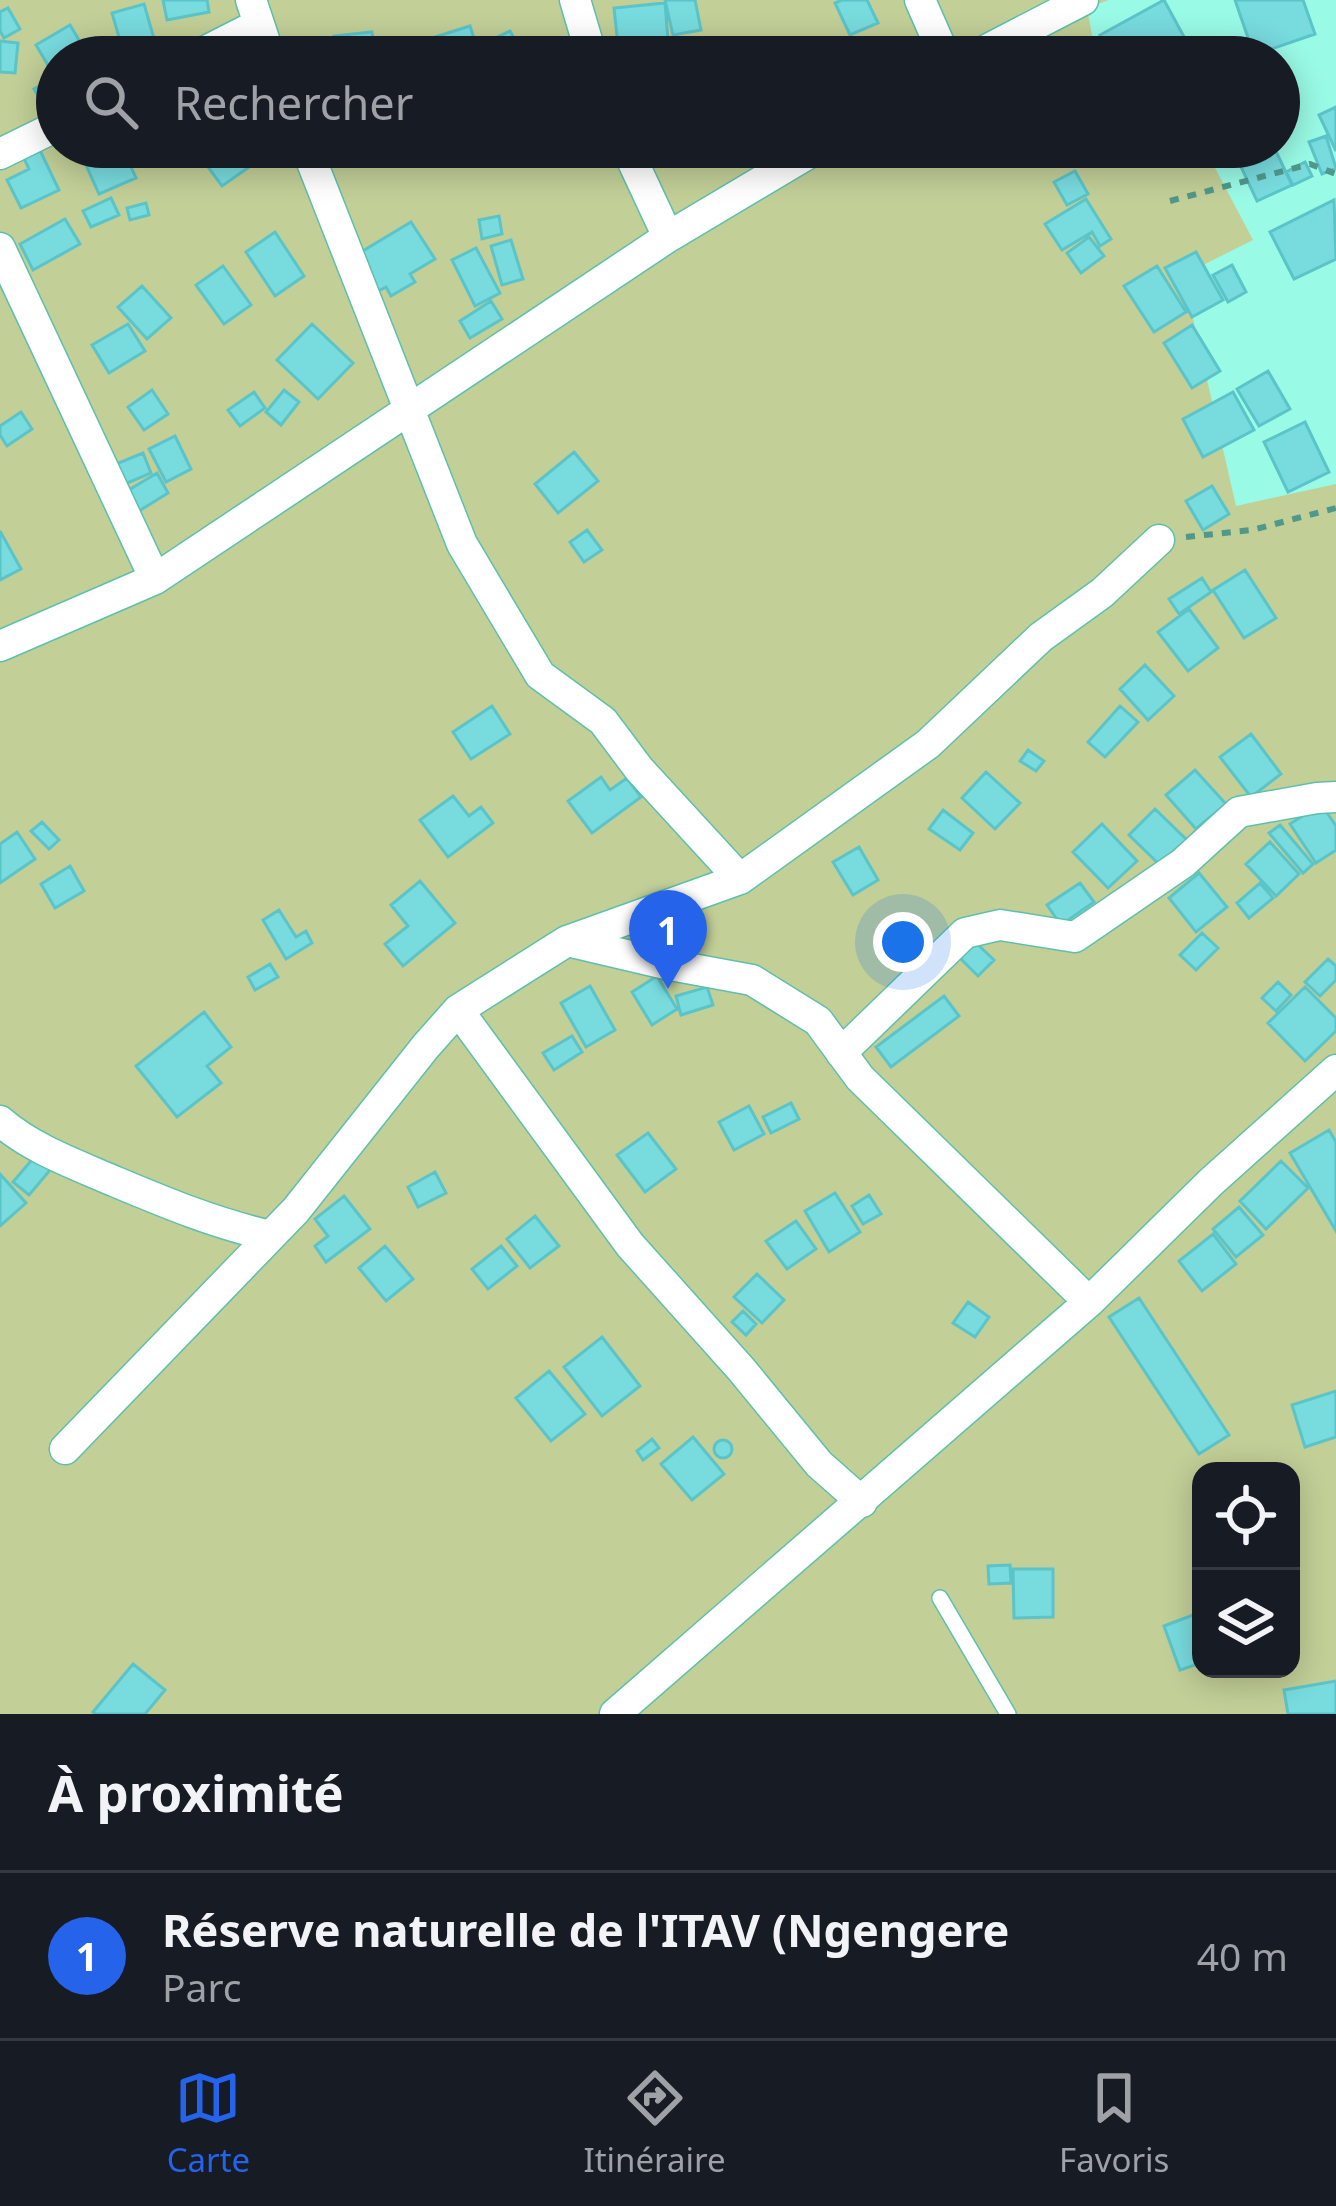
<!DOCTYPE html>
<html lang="fr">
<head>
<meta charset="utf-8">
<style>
	body { margin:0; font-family:"Noto Sans",sans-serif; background:#20242c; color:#f1f3f6 }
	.controls { position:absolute; right:36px; bottom:36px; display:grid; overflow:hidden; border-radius:24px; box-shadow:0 6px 30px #0003 }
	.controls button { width:108px; height:108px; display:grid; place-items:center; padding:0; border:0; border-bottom:3px solid #363941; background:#171b24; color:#f1f3f6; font:60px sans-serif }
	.you { position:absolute; left:903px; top:942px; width:42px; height:42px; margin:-30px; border:9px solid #fff; border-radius:50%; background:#1a73e8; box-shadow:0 0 0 18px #1a73e833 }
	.badge { display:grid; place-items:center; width:78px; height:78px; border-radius:50%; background:#2563eb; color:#fff; font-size:39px; font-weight:700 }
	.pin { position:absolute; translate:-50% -99px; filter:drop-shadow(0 3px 6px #0008) }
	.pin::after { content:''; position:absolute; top:63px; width:42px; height:36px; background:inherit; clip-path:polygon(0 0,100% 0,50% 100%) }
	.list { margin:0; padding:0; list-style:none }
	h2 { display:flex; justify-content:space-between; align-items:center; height:156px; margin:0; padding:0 48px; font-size:51px }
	h2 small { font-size:39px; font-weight:400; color:#9ea1a6 }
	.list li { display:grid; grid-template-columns:78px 1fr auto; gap:36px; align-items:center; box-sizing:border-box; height:168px; padding:0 48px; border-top:3px solid #363941 }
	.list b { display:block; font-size:45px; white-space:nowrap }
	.list p { margin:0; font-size:39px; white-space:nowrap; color:#9ea1a6 }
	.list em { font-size:39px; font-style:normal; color:#9ea1a6 }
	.icon { flex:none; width:66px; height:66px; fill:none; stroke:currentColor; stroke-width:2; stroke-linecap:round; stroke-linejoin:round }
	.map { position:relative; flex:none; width:1336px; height:1714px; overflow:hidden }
	.search { position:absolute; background:#171b24; box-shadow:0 6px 30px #0003; left:36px; right:36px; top:36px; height:132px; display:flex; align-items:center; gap:30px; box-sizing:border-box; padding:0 42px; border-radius:66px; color:#9ea1a6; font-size:45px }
	.sheet { height:324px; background:#171b24 }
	nav { display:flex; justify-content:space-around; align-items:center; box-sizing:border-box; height:168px; border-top:3px solid #363941; background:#171b24; font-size:33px; color:#9ea1a6 }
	nav a { display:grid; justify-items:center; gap:6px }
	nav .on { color:#2563eb }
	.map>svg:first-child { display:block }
</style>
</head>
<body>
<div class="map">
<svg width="1336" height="1714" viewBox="0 0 1336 1714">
	<rect width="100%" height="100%" fill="#99fae5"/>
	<path fill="#c2cf97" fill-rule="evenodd" d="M0,0H1109L1087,8L1096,57H57V147H1113L1117,163L1204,147L1253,240L1183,275L1236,506L1336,484V1714H0ZM1201,1471H1291V1669H1201Z"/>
	<path fill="#78dbde" stroke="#5bc4c8" stroke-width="3" d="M163,0H207L209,12L167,20Z
		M665,0H695L701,30L673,35Z
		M842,0H867L878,23L850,35L835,3Z
		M1164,0L1195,57H1111L1100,35Z
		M1235,0H1303L1315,34L1254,55Z
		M665,3L668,40L618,45L614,8Z
		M144,4L155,42L123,51L112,13Z
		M8,8L20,29L4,38L0,31V12Z
		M70,25L89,57H57V95L43,103L34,89L55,77L36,45Z
		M470,26L480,57H438L432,38Z
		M510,31L521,51L510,57H483L477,47Z
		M372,32L375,54L336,57L334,36Z
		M316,39L323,57H287L285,51Z
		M0,41L18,43L15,73L0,72Z
		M1336,107V151L1319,115Z
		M1326,136L1336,168L1322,174L1309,142Z
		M37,144L59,190L21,208L7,180L29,169L21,152Z
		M78,147H122L136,178L99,194Z
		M213,147H264L269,153L222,186L200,156Z
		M1249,147H1274L1292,185L1257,201L1235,154Z
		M1305,162L1312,176L1293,185L1286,172Z
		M1075,171L1088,194L1067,205L1054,182Z
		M111,198L119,215L91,227L83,211Z
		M1086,199L1111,239L1100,246L1092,232L1062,250L1045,224Z
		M1334,200L1336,259L1294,279L1270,232Z
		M146,203L149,215L130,220L127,208Z
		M499,216L502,234L482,239L479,220Z
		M65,219L80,244L33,270L20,244Z
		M411,222L435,259L410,274L415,282L391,296L386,287L373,294L351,258Z
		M275,232L304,276L275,296L246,252Z
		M1089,237L1104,256L1081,273L1067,253Z
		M511,240L523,279L502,285L491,246Z
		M476,248L500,293L475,306L452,260Z
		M1196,252L1223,300L1192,317L1165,268Z
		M1232,265L1246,292L1228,302L1213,275Z
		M223,266L251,305L224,324L196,285Z
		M1157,266L1186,312L1154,332L1124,286Z
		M142,286L171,318L147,339L118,307Z
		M491,301L502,319L470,338L460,321Z
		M128,324L145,351L109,373L92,345Z
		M312,324L353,363L318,399L277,360Z
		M1192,325L1220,371L1192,388L1164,343Z
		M1268,371L1290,409L1259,426L1237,389Z
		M152,390L168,414L144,430L128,407Z
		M284,390L299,402L281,425L266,412Z
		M254,392L265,408L240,426L228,410Z
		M1233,392L1254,430L1203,457L1183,419Z
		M21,412L32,429L7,446L0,435V426Z
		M1305,422L1329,472L1288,492L1264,442Z
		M175,436L191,469L166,482L149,449Z
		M574,452L598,481L558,513L535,484Z
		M143,453L151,473L125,484L116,464Z
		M157,473L168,493L139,511L127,491Z
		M1212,486L1229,514L1203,530L1186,501Z
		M587,530L602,550L584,562L570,542Z
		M0,531L21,569L0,580Z
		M1245,570L1276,618L1244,638L1213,590Z
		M1202,578L1211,592L1179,614L1169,599Z
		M1189,609L1218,648L1188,671L1158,632Z
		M1145,665L1174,696L1148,720L1120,689Z
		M492,706L510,734L471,759L453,732Z
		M1120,706L1138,722L1105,757L1088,742Z
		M1251,734L1281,774L1251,797L1220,757Z
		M1028,750L1044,761L1036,771L1020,761Z
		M1195,770L1226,804L1196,829L1166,795Z
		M986,772L1020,803L995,829L962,798Z
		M601,777L610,790L627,778L641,797L592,833L568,801Z
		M453,796L469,816L481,807L493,823L448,857L420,820Z
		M1321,804L1336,826V850L1316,863L1290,824Z
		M1155,809L1190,843L1164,869L1129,835Z
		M943,810L973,833L960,850L929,829Z
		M42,822L59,840L49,849L31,831Z
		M1102,824L1137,861L1108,888L1073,852Z
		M1280,825L1313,864L1303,873L1269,833Z
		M17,832L35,859L0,883V844Z
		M1270,842L1299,874L1276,896L1246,864Z
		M859,847L878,880L853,895L833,862Z
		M70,866L84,891L55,908L41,884Z
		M1199,873L1227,907L1196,932L1169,898Z
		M420,881L455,923L403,966L385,944L408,926L391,905Z
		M1080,883L1094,902L1061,925L1047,905Z
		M1260,883L1273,898L1249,918L1237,903Z
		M279,910L296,937L306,931L312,943L286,959L263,920Z
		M1202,933L1218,948L1196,970L1180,955Z
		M973,940L994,960L978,976L957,955Z
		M1328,959L1336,966V980L1320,996L1305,982Z
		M270,964L278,977L255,990L248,977Z
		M657,976L677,1009L652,1025L632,992Z
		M1278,982L1291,995L1276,1011L1262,998Z
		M590,986L615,1030L586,1047L561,1003Z
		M707,987L713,1005L681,1015L676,996Z
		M1305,987L1336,1018V1031L1305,1061L1268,1023Z
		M944,996L959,1016L891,1067L876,1047Z
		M204,1012L231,1047L207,1066L221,1083L177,1117L136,1066Z
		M572,1036L582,1052L554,1070L543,1053Z
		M791,1103L799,1119L771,1133L763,1117Z
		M749,1106L764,1134L734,1150L719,1122Z
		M1329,1130L1336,1142V1231L1290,1153Z
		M648,1133L676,1169L645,1192L617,1155Z
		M35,1156L51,1169L29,1195L13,1182Z
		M1281,1161L1308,1188L1266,1229L1240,1201Z
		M435,1172L446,1193L418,1207L408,1187Z
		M0,1174L26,1203L0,1226Z
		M835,1193L860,1232L829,1252L805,1211Z
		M869,1195L881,1214L863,1224L852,1206Z
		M344,1196L370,1229L326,1262L315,1246L328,1236L315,1219Z
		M1239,1207L1263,1235L1236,1257L1213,1229Z
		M535,1216L559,1246L530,1268L507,1239Z
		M796,1221L816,1249L787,1269L766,1241Z
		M1213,1234L1236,1264L1202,1291L1179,1261Z
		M385,1246L413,1279L386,1301L359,1268Z
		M501,1246L517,1266L488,1289L472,1269Z
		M757,1274L784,1300L762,1323L734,1297Z
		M1139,1298L1229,1435L1199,1454L1109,1317Z
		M968,1302L989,1317L975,1337L953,1323Z
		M743,1311L756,1324L746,1335L732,1322Z
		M602,1337L640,1386L602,1416L564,1367Z
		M549,1371L585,1414L551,1441L516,1398Z
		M1336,1391V1437L1305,1447L1292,1405Z
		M693,1437L724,1474L692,1500L661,1464Z
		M652,1439L659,1448L643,1460L637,1451Z
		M714 1449a9 9 0 1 1 18 0a9 9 0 1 1-18 0Z
		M1010,1565L1011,1583L989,1584L988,1566Z
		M1013,1569H1053V1617L1014,1618Z
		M1201,1612V1663L1180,1670L1164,1626Z
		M133,1664L165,1690L145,1714H96L93,1712Z
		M1336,1681V1714H1288L1284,1690Z"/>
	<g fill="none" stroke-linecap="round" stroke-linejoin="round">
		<g stroke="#5ec0ac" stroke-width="18">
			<path id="service" d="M940,1598L1008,1714"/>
		</g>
		<g stroke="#5ec0ac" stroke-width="33">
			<path id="minor" d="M251,0L270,57
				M575,0L592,57
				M920,0L945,57
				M194,57L257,25
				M973,57L1083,0
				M306,147L462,544L540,675L603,721L639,769L740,879
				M626,147L668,237
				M0,154L57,126
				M0,248L155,579
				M0,646L155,579L668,237L819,147
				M567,941L665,964L752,980L818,1021L860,1078L1089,1302
				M458,1010L630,1245L741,1369L819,1464L862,1502
				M841,1053L965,933L1000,925L1075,937L1183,863L1239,812L1317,798L1336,797
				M0,1121C31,1148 72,1163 109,1179C164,1202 213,1223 271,1236
				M65,1449L296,1210L426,1046L458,1010L567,941L740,879L928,744L1041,637L1102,593L1159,540
				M615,1714L1089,1302L1211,1182L1336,1070"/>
		</g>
		<path stroke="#50988a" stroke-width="6" stroke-dasharray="9 9" stroke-linecap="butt" d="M1170,201L1310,164L1336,174
			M1186,537L1252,530L1336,508"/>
		<use href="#service" stroke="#fff" stroke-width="15"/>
		<use href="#minor" stroke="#fff" stroke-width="30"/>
	</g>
</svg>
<div class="controls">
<button><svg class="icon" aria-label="locate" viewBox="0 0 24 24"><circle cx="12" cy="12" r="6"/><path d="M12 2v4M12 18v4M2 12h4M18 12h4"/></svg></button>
<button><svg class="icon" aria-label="layers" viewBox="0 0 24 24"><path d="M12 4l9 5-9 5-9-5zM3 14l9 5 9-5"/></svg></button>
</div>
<div class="you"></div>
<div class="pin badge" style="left:668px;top:989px">1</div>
<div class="search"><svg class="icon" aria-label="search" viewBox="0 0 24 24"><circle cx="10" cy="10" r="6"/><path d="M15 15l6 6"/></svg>Rechercher</div>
</div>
<section class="sheet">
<h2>À proximité<small></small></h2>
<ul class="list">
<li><span class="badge">1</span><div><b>Réserve naturelle de l'ITAV (Ngengere</b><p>Parc</p></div><em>40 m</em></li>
</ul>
</section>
<nav>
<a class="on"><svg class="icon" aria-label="map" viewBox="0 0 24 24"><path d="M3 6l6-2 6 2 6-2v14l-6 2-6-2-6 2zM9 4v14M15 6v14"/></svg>Carte</a>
<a><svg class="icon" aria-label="directions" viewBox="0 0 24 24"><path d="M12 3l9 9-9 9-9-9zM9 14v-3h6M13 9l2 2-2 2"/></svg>Itinéraire</a>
<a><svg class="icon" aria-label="saved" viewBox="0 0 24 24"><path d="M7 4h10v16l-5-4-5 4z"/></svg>Favoris</a>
</nav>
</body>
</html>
